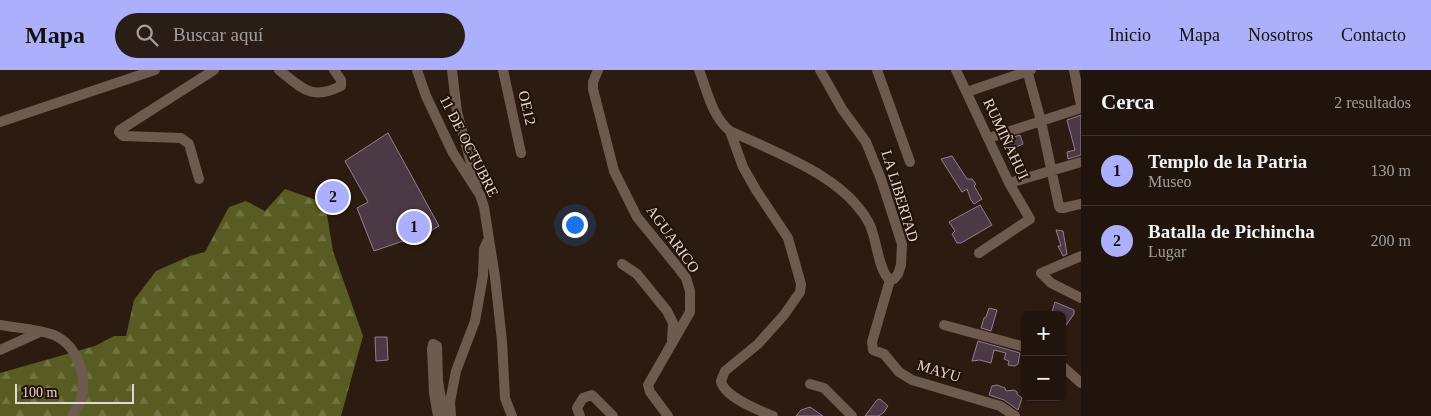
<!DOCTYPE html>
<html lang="es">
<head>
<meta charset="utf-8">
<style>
	body { margin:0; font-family:Georgia,serif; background:#291d16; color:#f1f3f6 }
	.controls { position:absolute; right:15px; bottom:15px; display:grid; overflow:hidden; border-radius:8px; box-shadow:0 1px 4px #0004 }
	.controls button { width:45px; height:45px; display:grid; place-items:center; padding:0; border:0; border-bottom:1px solid #3e332e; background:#21140d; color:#f1f3f6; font:25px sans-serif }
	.scale { position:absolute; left:15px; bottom:12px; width:119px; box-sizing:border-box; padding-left:5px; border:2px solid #e3d7d1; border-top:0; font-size:14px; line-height:18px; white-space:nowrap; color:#e3d7d1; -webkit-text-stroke:4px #221208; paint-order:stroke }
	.you { position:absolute; left:574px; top:154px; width:18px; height:18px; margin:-12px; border:4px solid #fff; border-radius:50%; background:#1a73e8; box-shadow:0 0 0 8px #1a73e833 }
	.badge { display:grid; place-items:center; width:32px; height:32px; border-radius:50%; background:#acaffb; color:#111; font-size:16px; font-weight:700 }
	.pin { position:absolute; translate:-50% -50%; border:2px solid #fff; box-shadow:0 1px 5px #0006 }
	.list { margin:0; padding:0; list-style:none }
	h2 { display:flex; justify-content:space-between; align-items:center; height:65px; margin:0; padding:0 20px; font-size:21px }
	h2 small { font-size:16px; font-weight:400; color:#a29e9d }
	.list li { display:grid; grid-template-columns:32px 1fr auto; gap:15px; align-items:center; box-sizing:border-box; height:70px; padding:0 20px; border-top:1px solid #3e332e }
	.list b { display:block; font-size:19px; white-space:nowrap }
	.list p { margin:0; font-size:16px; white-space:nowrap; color:#a29e9d }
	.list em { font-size:16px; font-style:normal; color:#a29e9d }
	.icon { flex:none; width:28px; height:28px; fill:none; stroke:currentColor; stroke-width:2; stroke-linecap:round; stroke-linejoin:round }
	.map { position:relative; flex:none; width:1081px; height:346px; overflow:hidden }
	header { display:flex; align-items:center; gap:30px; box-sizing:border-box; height:70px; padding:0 25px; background:#acaffb; color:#111 }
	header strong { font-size:24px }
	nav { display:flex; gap:28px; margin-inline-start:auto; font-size:18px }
	.search { width:350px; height:45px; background:#291d16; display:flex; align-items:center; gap:12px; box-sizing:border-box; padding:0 18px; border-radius:28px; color:#a29e9d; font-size:19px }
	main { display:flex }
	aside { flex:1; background:#21140d }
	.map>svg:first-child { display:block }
</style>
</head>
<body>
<header>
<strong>Mapa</strong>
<div class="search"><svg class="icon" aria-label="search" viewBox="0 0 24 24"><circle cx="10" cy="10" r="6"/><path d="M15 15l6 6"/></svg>Buscar aquí</div>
<nav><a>Inicio</a><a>Mapa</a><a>Nosotros</a><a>Contacto</a></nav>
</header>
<main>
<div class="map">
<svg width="1081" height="346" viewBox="0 0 1081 346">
	<defs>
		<pattern id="forest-firs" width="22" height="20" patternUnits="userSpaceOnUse" patternTransform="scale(1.25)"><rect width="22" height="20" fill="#595c22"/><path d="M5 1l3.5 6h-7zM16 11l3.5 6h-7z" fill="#717341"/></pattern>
	</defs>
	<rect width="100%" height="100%" fill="#2c1b11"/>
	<path fill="url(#forest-firs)" d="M285,119L325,133L333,181L363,266L341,346H0V303L95,276L114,266H126L134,230L156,201L190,186L205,182L229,137L246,131L265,141Z"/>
	<path fill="#4b3946" stroke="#937f8d" d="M1081,45V85L1068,89L1067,82L1075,80L1067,50Z
		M388,63L439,156L429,162L374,181L357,138L368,132L345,91Z
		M1020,65L1023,74L1014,78L1021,90L1010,93L1002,71Z
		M952,86L967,109H972L976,114L974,116L982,129L974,134L971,130L967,119L962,122L941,89Z
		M980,135L992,155L961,173H957L952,164L955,161L949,152Z
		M1056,160L1063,161L1067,184L1063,186L1058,176H1061Z
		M1055,232L1074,240V244L1062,261V245H1051Z
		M989,238L997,240L991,261L981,258L984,248L986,247Z
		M375,267H387L388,290L376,291Z
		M978,271L1020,283L1018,294L1015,296L1008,295L1009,291L1004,289L1006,283L994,280L991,293L980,290L972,291Z
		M997,315L1005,318L1006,321L1014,320L1017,322V324L1022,328L1018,340L1004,330L989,325L992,316Z
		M880,329L888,336L884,342L879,346H865L877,330Z
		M810,337L823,346H796L801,340Z"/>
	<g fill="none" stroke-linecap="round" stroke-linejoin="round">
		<path stroke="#6e5b4f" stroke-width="10" d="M279,0C302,18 311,31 341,16V10L334,0
			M417,0L426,26L453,83L480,125L484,137L495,207L502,271L505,328L512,346
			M452,0L457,42L477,115
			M503,0L521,83
			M598,0L593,12V19L614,101L637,147L676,195L686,208L690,221V242L648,315L650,322L668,346
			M699,0C707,20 712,47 730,61C771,80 830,102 858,137C864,144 871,155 873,164C877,176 880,203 890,210
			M820,0L842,39L866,72L881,109L902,174L901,195L898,204L894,209L890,210
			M877,0L910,92
			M956,0L1009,113L1030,149L979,183
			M1027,0L1041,51L1059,136L1060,138H1063L1081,134
			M1074,0L1081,35
			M967,22L1031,0
			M0,52L155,0
			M730,61L743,97L756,120L788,168L801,214L800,222L784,245L758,274L725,301L721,311C724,327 758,340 773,346
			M989,68L1081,38
			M199,109L189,74L181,68L123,66L119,62L120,60L214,0
			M1009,113L1081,92
			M1081,186L1041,203L1051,213L1081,228
			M622,194L637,204L667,241L673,253L672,271
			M890,210L872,272L873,280L884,284L899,302L912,310L1000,336L1015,346
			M0,255C17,258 38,259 54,265C78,276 89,308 80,332C78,337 75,341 72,346
			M944,255L1025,277
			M0,280L40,262
			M1062,296L1081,313
			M810,314L824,318L852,346
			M438,346L434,323L432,279L433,274L437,276L438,311L444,346
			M451,346L450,332L456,301L475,251L483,206L484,179L487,172
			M580,346L577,338L583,328L592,325L613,346"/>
	</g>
	<g text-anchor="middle" stroke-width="4" stroke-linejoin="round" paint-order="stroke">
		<g font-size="15" fill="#e3d7d1" stroke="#221208">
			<text transform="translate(527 38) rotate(77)" y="5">OE12</text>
			<text transform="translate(1006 69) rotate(65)" y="5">RUMIÑAHUI</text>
			<text transform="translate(469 76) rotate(63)" y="5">11 DE OCTUBRE</text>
			<text transform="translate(900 126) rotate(73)" y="5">LA LIBERTAD</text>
			<text transform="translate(673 169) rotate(54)" y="5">AGUARICO</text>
			<text transform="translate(939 301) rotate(17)" y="5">MAYU</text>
		</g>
	</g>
</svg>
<div class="controls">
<button>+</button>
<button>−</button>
</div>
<div class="scale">100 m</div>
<div class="you"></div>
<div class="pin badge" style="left:414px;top:157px">1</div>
<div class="pin badge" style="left:333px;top:127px">2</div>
</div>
<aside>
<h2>Cerca<small>2 resultados</small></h2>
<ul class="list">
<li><span class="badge">1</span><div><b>Templo de la Patria</b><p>Museo</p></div><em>130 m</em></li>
<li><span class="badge">2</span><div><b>Batalla de Pichincha</b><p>Lugar</p></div><em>200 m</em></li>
</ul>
</aside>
</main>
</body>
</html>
